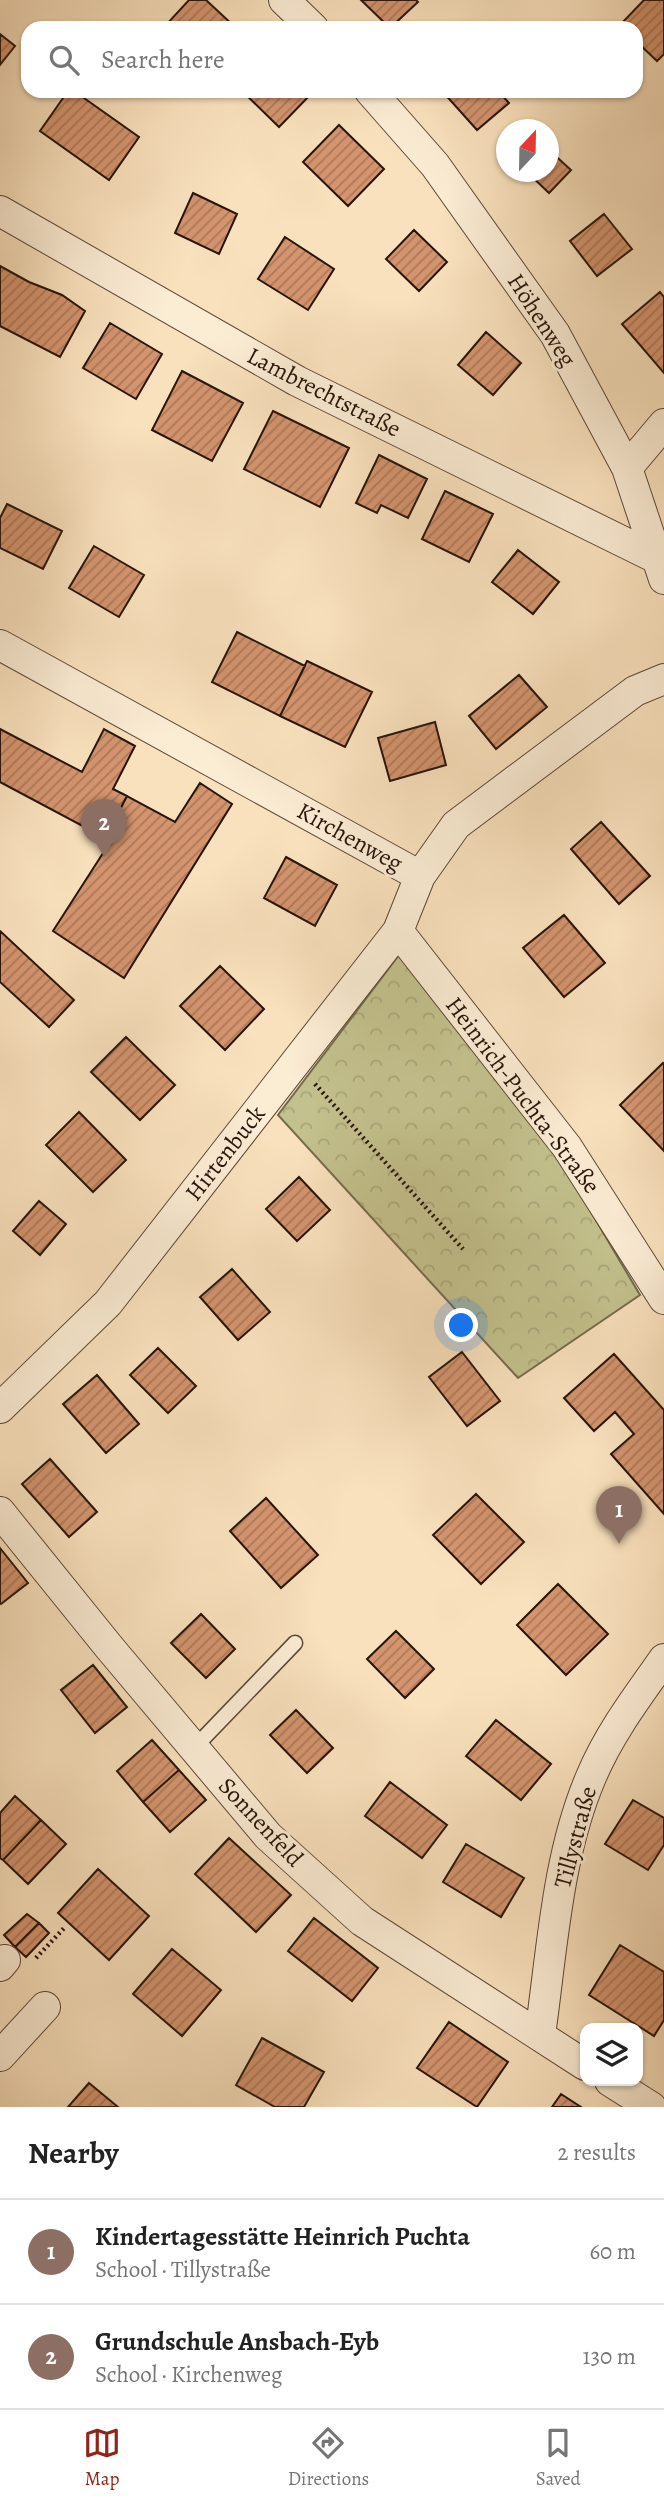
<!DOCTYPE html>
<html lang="en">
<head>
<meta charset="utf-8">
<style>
	body { margin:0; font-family:Alegreya,serif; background:#f2f2f2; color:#222 }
	.controls { position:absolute; right:21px; bottom:21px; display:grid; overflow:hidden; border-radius:14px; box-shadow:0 2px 5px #0004 }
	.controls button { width:63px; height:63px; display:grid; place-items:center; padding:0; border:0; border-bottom:2px solid #e0e0e0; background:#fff; color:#222; font:35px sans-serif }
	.compass { position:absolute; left:496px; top:119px; width:63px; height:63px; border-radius:50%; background:#fff; box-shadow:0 2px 5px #0004; rotate:22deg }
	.you { position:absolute; left:462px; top:1326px; width:24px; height:24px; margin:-18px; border:5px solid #fff; border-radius:50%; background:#1a73e8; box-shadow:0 0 0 10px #1a73e833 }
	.badge { display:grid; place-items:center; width:46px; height:46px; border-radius:50%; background:#8f2418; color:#fff; font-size:23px; font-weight:700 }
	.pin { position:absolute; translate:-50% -58px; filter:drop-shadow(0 2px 4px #0008) }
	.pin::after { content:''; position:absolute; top:37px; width:24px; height:21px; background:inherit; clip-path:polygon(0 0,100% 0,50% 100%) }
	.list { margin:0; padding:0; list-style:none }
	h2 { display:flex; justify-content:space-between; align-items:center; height:91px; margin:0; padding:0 28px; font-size:30px }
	h2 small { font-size:23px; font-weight:400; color:#767676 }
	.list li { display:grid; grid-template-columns:46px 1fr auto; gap:21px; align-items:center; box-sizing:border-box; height:105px; padding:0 28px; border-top:2px solid #e0e0e0 }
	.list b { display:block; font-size:26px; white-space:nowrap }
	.list p { margin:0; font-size:23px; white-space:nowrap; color:#767676 }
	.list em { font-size:23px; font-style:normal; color:#767676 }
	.icon { flex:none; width:38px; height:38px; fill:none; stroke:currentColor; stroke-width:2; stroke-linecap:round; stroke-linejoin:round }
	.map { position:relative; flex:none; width:664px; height:2107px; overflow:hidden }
	.search { position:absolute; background:#fff; box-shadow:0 2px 5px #0004; left:21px; right:21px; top:21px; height:77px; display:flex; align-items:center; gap:18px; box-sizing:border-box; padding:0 24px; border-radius:21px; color:#767676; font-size:26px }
	.sheet { height:301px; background:#fff }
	nav { display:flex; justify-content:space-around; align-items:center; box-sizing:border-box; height:98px; border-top:2px solid #e0e0e0; background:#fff; font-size:19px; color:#767676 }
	nav a { display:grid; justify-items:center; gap:4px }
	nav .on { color:#8f2418 }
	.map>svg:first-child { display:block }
</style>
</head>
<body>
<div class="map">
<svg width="664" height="2107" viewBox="0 0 664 2107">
	<defs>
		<pattern id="park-crowns" width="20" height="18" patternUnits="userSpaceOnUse" patternTransform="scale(1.75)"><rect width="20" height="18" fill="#c3c18d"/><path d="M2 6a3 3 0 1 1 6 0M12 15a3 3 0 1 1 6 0" fill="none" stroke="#a8a578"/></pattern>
		<pattern id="building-hatch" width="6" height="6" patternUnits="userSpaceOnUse" patternTransform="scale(1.75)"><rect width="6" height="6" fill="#d4946e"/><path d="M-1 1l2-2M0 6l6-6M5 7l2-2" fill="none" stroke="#ac7859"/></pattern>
	</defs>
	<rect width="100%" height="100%" fill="#f9e1bd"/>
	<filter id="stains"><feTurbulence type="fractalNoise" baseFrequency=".00286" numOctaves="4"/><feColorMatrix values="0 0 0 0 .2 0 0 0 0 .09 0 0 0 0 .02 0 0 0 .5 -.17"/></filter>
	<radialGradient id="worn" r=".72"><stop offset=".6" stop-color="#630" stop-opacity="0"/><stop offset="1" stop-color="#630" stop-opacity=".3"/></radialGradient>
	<path fill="url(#park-crowns)" stroke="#756a4c" stroke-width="2" d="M399,955L562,1163L640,1295L518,1378L278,1115Z"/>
	<path fill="url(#building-hatch)" stroke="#27140a" stroke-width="2" d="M189,0H206L235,27L168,28L165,26Z
		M361,0H416L418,2L390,28Z
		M644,0H664V54L657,61L636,41V28H623L620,25Z
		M0,34L15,46L0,65Z
		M68,91H74L139,137L109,180L40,131Z
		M242,91H312L313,92L279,127Z
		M442,91H498L509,103L477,130Z
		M339,125L384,169L348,206L303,162Z
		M548,149L571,170L549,193L527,172H548Z
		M193,193L237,214L219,254L175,233Z
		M604,214L632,249L597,276L570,241Z
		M414,230L447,262L419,291L386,259Z
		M285,237L334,269L308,310L258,279Z
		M0,266L29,282L62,295L85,311L60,357L0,326Z
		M660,292L664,297V373L622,324Z
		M110,323L162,354L136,399L83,368Z
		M486,332L521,363L493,395L458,365Z
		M182,371L243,403L212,461L152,430Z
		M273,411L349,448L320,507L244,469Z
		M379,455L427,479L408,518L381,505L377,513L356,503Z
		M445,491L493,514L469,562L422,539Z
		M7,504L62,531L43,569L0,548V518Z
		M94,546L144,575L119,617L69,588Z
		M518,550L559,582L533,614L492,582Z
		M237,632L305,666L280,716L212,682Z
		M307,661L372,692L345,747L280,716Z
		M519,675L547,707L496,749L469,716Z
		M435,722L446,765L390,781L378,738Z
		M0,729L82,772L104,729L135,746L113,789L127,796L105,838L0,782Z
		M200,783L232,804L124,978L53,931L114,836L108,833L127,796L175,822Z
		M601,822L650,876L619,904L571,849Z
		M286,857L337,885L315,926L264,898Z
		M564,915L605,963L564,997L523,948Z
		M0,931L74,1000L49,1027L0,982Z
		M220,966L264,1009L225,1050L180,1006Z
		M126,1037L175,1085L140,1120L91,1072Z
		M663,1063L664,1064V1151L620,1105Z
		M79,1112L126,1160L93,1192L46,1145Z
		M299,1177L330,1210L297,1241L266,1209Z
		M39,1201L66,1224L40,1255L13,1231Z
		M232,1269L270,1312L238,1340L200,1297Z
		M158,1348L196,1386L168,1413L130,1375Z
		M462,1352L500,1401L467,1426L429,1377Z
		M614,1354L664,1410V1514L611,1454L634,1434L615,1412L594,1431L564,1398Z
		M97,1375L139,1424L106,1453L63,1404Z
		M50,1459L97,1512L69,1537L22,1484Z
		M476,1494L524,1542L481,1584L433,1535Z
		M266,1498L318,1555L281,1588L230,1531Z
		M0,1548L28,1583L1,1604L0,1603Z
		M558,1584L608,1634L566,1675L517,1625Z
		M201,1614L235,1649L206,1678L171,1643Z
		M396,1631L434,1669L405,1698L367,1659Z
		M93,1665L127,1707L95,1733L61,1690Z
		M296,1710L333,1748L307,1773L270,1735Z
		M496,1720L551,1764L521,1800L466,1756Z
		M152,1740L179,1770L143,1802L117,1771Z
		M179,1770L206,1800L170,1832L143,1802Z
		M390,1782L447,1825L422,1858L365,1816Z
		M15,1796L41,1820L3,1860L0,1858V1813Z
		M633,1800L664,1818V1845L648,1870L605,1844Z
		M41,1820L66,1844L28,1884L3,1860Z
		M229,1838L291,1895L256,1932L195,1874Z
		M466,1844L524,1878L501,1917L443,1882Z
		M98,1869L149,1916L109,1960L58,1913Z
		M27,1914L39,1923L15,1947L4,1935Z
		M314,1918L378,1968L352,2001L288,1951Z
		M39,1923L49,1933L26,1957L15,1947Z
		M620,1945L664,1972V2020L654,2036L589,1995Z
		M172,1949L221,1990L182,2036L133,1994Z
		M449,2022L508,2062L477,2107L417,2068Z
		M262,2038L324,2072L304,2107H275L236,2085Z
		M89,2083L118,2107H68Z
		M561,2094L581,2107H552Z"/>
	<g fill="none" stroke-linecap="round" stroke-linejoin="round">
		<g stroke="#5c4737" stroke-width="17">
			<path id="lane" d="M194,1748L295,1643"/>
		</g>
		<g stroke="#5c4737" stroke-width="32">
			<path id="street" d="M284,0L313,28
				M370,91L435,165L555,334L627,468L664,579
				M0,211L297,381L656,558
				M627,468L664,424
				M0,645L420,876
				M398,931L567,1147L664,1299
				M0,1408L108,1303L398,931L420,876L456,825L635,691L664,679
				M0,1512L109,1647L268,1836L362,1921L585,2065
				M0,1966L5,1960
				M540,2035C552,1951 557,1856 591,1777C609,1734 637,1697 664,1659
				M0,2056L45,2007
				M610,2081L651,2107"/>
		</g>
		<path stroke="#27140a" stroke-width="4.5" stroke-dasharray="2 3.5" stroke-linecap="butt" d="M315,1084L463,1249
			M36,1958L65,1927"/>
		<use href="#lane" stroke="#fbecd4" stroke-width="14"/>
		<use href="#street" stroke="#fbecd4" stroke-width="30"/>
	</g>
	<g text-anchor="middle" stroke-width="6" stroke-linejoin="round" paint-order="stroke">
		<g font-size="24" fill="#27140a" stroke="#fbecd4">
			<text transform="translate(542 320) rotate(57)" y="8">Höhenweg</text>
			<text transform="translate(324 392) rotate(27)" y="8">Lambrechtstraße</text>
			<text transform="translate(350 837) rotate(29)" y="8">Kirchenweg</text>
			<text transform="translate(523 1095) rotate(53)" y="8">Heinrich-Puchta-Straße</text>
			<text transform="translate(225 1153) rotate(-52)" y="8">Hirtenbuck</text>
			<text transform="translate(261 1822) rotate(47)" y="8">Sonnenfeld</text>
			<text transform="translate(575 1837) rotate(-75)" y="8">Tillystraße</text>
		</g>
	</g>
	<rect width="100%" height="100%" filter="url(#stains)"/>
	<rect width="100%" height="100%" fill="url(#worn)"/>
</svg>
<div class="controls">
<button><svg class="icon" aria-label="layers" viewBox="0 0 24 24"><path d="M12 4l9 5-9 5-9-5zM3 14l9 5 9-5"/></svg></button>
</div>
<svg class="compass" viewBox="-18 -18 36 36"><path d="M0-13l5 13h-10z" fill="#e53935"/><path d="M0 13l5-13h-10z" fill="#767676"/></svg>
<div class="you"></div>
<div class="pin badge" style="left:619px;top:1544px;background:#8d6e63">1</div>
<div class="pin badge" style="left:104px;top:857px;background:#8d6e63">2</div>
<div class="search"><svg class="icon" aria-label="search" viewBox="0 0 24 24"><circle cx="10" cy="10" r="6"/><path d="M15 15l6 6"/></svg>Search here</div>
</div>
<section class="sheet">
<h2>Nearby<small>2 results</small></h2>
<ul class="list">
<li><span class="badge" style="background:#8d6e63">1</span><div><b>Kindertagesstätte Heinrich Puchta</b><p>School · Tillystraße</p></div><em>60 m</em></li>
<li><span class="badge" style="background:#8d6e63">2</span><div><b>Grundschule Ansbach-Eyb</b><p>School · Kirchenweg</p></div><em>130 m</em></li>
</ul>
</section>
<nav>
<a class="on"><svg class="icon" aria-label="map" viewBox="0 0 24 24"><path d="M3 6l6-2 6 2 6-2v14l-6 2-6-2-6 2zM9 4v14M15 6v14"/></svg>Map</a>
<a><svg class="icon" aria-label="directions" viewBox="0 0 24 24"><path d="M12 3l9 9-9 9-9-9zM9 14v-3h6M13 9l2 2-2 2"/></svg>Directions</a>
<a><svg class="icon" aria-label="saved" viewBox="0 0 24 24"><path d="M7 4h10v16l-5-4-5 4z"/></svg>Saved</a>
</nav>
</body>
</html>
